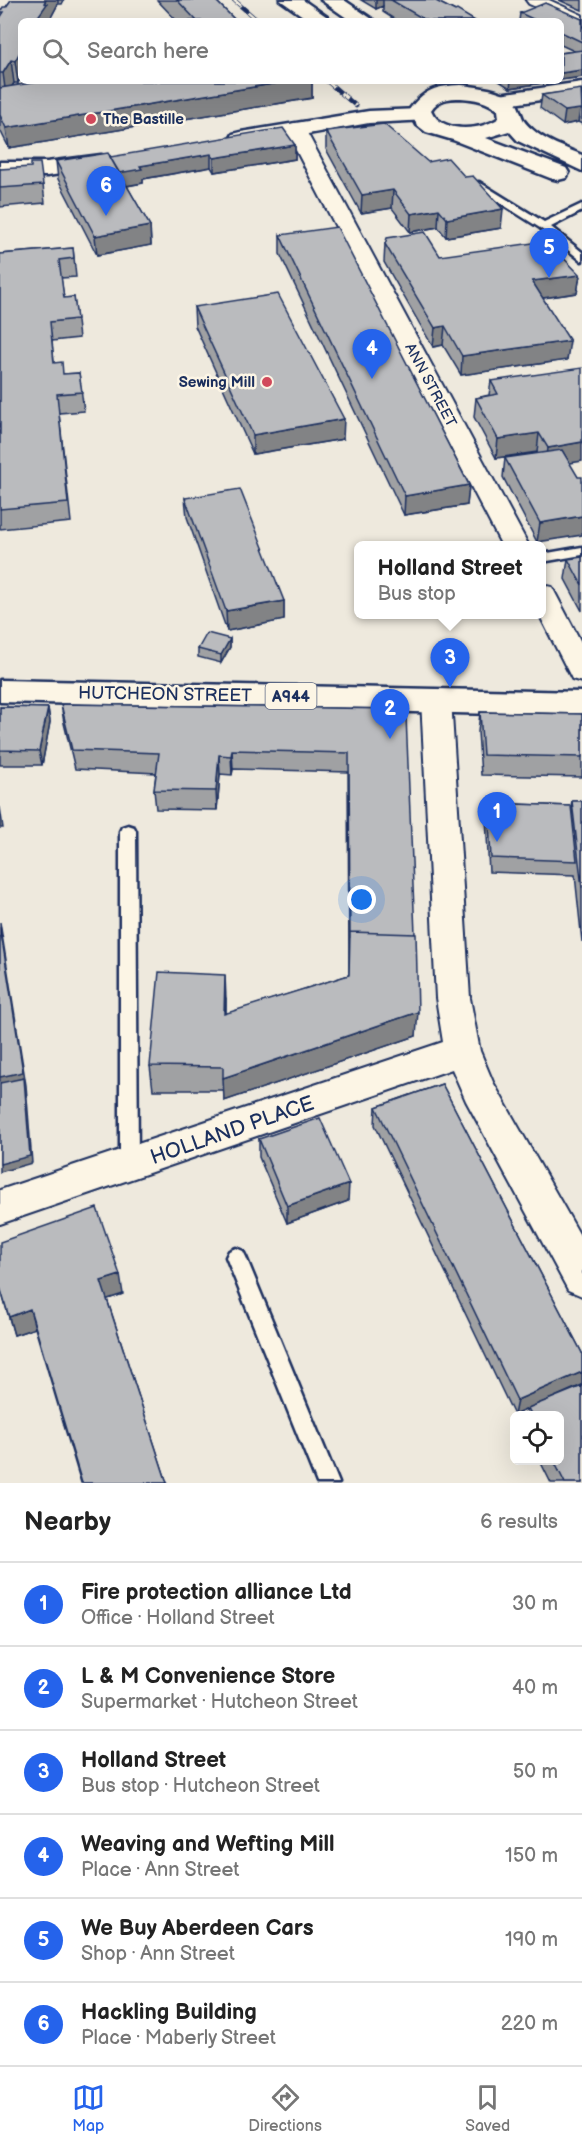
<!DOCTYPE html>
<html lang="en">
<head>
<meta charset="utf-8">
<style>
	body { margin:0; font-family:"Balsamiq Sans",sans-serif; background:#f2f2f2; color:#222 }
	.controls { position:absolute; right:18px; bottom:18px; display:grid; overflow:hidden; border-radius:9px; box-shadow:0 6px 24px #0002 }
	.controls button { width:54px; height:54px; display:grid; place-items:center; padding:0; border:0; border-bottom:2px solid #e0e0e0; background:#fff; color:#222; font:30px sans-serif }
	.you { position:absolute; left:362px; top:900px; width:21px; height:21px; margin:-15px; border:4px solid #fff; border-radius:50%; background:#1a73e8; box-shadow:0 0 0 9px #1a73e833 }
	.badge { display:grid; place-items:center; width:39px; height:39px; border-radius:50%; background:#2563eb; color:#fff; font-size:20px; font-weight:700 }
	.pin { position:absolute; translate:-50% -50px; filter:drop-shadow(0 2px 3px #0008) }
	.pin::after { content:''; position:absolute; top:32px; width:21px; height:18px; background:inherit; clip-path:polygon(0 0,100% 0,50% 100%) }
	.popup { position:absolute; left:354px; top:541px; width:192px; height:78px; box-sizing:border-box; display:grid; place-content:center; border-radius:9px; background:#fff; filter:drop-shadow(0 2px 4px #0005); font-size:20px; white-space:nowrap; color:#767676 }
	.popup b { font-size:22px; color:#222 }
	.popup::after { content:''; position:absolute; left:50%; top:100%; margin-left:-12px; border:12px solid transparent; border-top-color:#fff }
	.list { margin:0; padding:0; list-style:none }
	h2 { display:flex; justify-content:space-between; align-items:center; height:78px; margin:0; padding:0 24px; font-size:26px }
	h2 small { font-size:20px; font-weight:400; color:#767676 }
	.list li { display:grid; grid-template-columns:39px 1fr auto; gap:18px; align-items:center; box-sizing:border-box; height:84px; padding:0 24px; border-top:2px solid #e0e0e0 }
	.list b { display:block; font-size:22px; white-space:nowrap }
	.list p { margin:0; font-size:20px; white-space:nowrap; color:#767676 }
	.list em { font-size:20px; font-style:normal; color:#767676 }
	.icon { flex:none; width:33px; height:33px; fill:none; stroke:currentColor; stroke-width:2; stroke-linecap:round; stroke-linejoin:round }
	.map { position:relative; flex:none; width:582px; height:1483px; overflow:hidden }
	.search { position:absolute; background:#fff; box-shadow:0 6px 24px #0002; left:18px; right:18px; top:18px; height:66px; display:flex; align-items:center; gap:15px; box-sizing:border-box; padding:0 21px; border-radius:9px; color:#767676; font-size:22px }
	.sheet { height:582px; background:#fff }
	nav { display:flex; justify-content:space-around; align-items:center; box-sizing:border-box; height:84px; border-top:2px solid #e0e0e0; background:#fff; font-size:16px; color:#767676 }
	nav a { display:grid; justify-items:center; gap:3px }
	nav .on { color:#2563eb }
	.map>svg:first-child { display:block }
</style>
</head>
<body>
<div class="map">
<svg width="582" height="1483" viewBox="0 0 582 1483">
	<rect width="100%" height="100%" fill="#eee9dd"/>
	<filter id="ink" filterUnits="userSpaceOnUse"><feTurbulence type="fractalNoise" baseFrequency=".0167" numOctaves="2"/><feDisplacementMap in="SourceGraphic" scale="12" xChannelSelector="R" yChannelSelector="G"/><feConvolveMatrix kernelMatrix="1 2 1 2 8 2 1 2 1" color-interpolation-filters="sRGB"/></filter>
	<g filter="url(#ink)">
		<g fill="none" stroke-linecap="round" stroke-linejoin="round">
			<g stroke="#1b2f5e" stroke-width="5">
				<path id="service" d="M479,182L544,222L582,204V211L551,227L582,252V261L540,228L475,187V183Z
					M582,547V555L542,562V554Z
					M128,825L134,827L136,831L138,1165L136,1171L129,1173L122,1171L120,1165V831L122,827Z
					M236,1248L243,1251L246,1257L339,1483H317L226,1257L229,1251Z"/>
			</g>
			<g stroke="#1b2f5e" stroke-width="4">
				<path id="minor" d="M526,0H549L582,15V27L529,4Z
					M295,123L302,125L305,129L529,546H502L285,129L288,125Z
					M542,585L552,587L582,644V682L572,679L539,614H542Z
					M436,689L446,692L451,699L470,998L480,1051L493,1082L582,1239V1296L568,1290L466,1101L452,1069L0,1224V1190L443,1042L436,998L421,699L426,692Z"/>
			</g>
			<g stroke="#1b2f5e" stroke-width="5">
				<path id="tertiary" d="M582,82V94L499,106L492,104L488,100L492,96L499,94Z
					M420,109L428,110L431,115L428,120L369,123L241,146L233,144L230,139L233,134L241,132L369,111Z
					M101,155L109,157L112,162L109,167L47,176H0V162H47Z"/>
			</g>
			<g stroke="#1b2f5e" stroke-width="5">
				<path id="secondary" d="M280,0H303L333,21H310Z
					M321,0H344L375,21H351Z
					M461,85C477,87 509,89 518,106C523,117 521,120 532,129C545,141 566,148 582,155V171L518,141L509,131L486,138L566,168L569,173L566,178L558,180L550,178L453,140L426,132L417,125L409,110C424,89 437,86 461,85ZM461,98C475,99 487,101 498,110L499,118C481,131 441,134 431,110C438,99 449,98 461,98Z"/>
			</g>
			<g stroke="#1b2f5e" stroke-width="5">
				<path id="primary" d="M0,680L582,692V716L0,702Z"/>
			</g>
			<use href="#service" fill="#fcf5e5" fill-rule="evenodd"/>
			<use href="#minor" fill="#fcf5e5" fill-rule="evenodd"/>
			<use href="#tertiary" fill="#fcf5e5" fill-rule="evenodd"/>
			<use href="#secondary" fill="#fcf5e5" fill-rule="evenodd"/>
			<use href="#primary" fill="#fcf5e5" fill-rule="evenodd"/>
			<g stroke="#1b2f5e" stroke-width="4.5">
				<path id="rail" d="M234,0L258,21
					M327,81L356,106"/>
			</g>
			<use href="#rail" stroke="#fcf5e5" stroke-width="3" stroke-dasharray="9" stroke-linecap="butt"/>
		</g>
		<path fill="#a0a1a3" stroke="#1b2f5e" stroke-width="1.5" d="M11,0H64L62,4H58L49,21H21L18,83H14L12,86L44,81H312V98L9,148L0,130V18L1,17L0,12L6,7Z
			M157,0H215L236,21H177Z
			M361,0H434L475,21H397L383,12V6L376,9Z
			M559,0H582V10Z
			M520,13L582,19V77L561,80V53L574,51L561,45V21H519Z
			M499,81H555L510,88Z
			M582,90V124L578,122L563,125L540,108L542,95Z
			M326,131L501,228L446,237L438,227L410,232L392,208L361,213L326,149Z
			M295,145V159L214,172L211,167L143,179V183L127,186L150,226L151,245L97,255L58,179L56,161Z
			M0,169L43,185L45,203L0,207Z
			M280,235L469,485L467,505L404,515L280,254Z
			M385,244L440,256L580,275L577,293L542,298L567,360L461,375L443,345L433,347L384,262Z
			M73,248L76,277L61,278L64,298L74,297L79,338L52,341L54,363L63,374L79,373L84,411L59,413L71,522L0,529V254Z
			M194,307L343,439L253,454L195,326Z
			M491,381L570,463L537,542L503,477L505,458L537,453V452L496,458L474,417L476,398L489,395Z
			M185,498L284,601V620L227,631L187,517Z
			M582,557V611L565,579L568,559Z
			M230,639V647L221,663L198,657V649Z
			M61,704L395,709L416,1036L224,1101V1090H153L150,1066L226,999V1014L349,975L348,772L233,769L232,775L220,774L217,810L156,809L154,790L156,773L75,769L64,723Z
			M0,707L48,708L50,722L42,765H0Z
			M480,712L582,714V777L481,775L478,732Z
			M572,801H582V942L575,875L489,872L486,818L488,803L571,806Z
			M442,1084L582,1353V1385L559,1395L582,1386V1483H551L540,1461H560V1416H526L528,1409L514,1415L375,1125L376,1107Z
			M259,1139L348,1201L287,1223L259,1157Z
			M0,1287L123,1294L107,1299L167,1483H81L35,1328L14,1335Z"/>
		<path fill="#828385" stroke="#1b2f5e" stroke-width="1.5" d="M46,0H58V4L49,21H35Z
			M376,0H383V6L376,9Z
			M21,50V78L18,83L15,61Z
			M11,60L14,83L6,96L3,73Z
			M582,70V77L561,80V73Z
			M290,81H312V98L9,148L6,128Z
			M511,81H555L510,88Z
			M580,109L578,122L563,125L565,111Z
			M295,145V159L214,172V158Z
			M211,154V167L143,179V183L119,187L118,173L140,166Z
			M393,190L392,208L361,213L362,195Z
			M439,209L438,227L410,232L411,214Z
			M503,209L501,228L446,237L447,219Z
			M150,226L151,245L97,255L95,236Z
			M580,275L577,293L529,300L532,281Z
			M445,326L443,345L433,347L435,328Z
			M570,341L567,360L461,375L462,356Z
			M344,419L343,439L253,454V435Z
			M539,433L537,452L496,458L498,439Z
			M582,442V461L546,467L548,448Z
			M469,485L467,505L404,515L405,496Z
			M582,516V535L537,542L540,523Z
			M284,601V620L227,631L226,611Z
			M230,639V647L221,663V655Z
			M48,708L50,722L42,765L39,751Z
			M232,750L233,769L232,775L231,756Z
			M219,755L220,774L217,810L216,791Z
			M0,807L3,828H0Z
			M0,922L26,1085L32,1163L0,1172Z
			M225,975L226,999L225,1038L224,1014Z
			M418,1012L416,1036L224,1101L223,1078Z
			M349,1184L348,1201L287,1223V1206Z
			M120,1275L123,1294L105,1300L101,1281Z
			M30,1309L35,1328L14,1335L9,1317Z
			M582,1372V1385L514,1415L517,1400Z"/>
		<path fill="#babbbe" stroke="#1b2f5e" stroke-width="1.5" d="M11,0H46L44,3L47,4L35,21H21V50L15,61L11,60L3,73H0V18L4,12H0L3,7H6Z
			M177,0H215L236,21H197Z
			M391,0H434L455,11L457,10L475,21H427Z
			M545,3L582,19V42L561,32V21H537L520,13Z
			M582,50V70L561,73V53Z
			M44,81H290L6,128L0,115V88Z
			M581,89L582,110L580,109L565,111L542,95Z
			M384,124L428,162L448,158L465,177L473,176L503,209L447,219L439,209L411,214L393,190L362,195L326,131Z
			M283,128L295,145L214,158L211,154L140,166L142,169L119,173L110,157Z
			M108,153L150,226L95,236L56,161Z
			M31,163H40L43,185L0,188V169L31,167Z
			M337,227L469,485L405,496L280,235Z
			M425,232L440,256L547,241L580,275L532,281L570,341L462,356L445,326L435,328L385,244L387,238Z
			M73,248L74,258L59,260L64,298L74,297L77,319L50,322L54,363L62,362L63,374L79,373L82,392L57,394L68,503L0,509V254Z
			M278,294L344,419L253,435L194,307Z
			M582,368V442L548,448L539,433L498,439L476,398L498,394L491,381Z
			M562,450L578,477H582V516L540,523L505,458Z
			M240,489L284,601L226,611L185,498Z
			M582,557V585L568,559Z
			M207,633L230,639L221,655L198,649Z
			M61,704L395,709L406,716L415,934L350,932V938L349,753L232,750L231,756L219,755L216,791L154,790L159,753L72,750Z
			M0,707L48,708L39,751L0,750Z
			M480,712L582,714V757L483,755Z
			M572,801H582V888Z
			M488,803L571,806L577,861L491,858Z
			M0,927L23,1072L0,1077Z
			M350,932L416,934L418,1012L223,1078V1067L150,1066L159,972L225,975L224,1014L349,975Z
			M24,1078L30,1156L0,1164V1083Z
			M442,1084L582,1353V1372L517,1400L376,1107Z
			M320,1118L349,1184L287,1206L259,1139Z
			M97,1208L120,1275L101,1281L167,1483H82L30,1309L9,1317L0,1287V1242Z
			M582,1386V1483H565L554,1461H560V1416H532L528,1408Z"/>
	</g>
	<g fill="#d1495b" stroke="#fcf5e5" stroke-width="2">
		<circle cx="91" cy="119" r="6"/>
		<circle cx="267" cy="382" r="6"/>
	</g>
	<g text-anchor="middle" stroke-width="5" stroke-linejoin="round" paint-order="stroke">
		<g font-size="15" font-weight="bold" fill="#1b2f5e" stroke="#fcf5e5" text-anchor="start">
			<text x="103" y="124">The Bastille</text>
			<text x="255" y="387" text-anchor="end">Sewing Mill</text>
		</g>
		<g font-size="15" fill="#1b2f5e" stroke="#fcf5e5">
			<text transform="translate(431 385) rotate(62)" y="5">ANN STREET</text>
		</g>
		<rect fill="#fcf5e5" stroke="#5e6a86" stroke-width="1.5" x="265.5" y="683" width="51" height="26" rx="4.5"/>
		<g font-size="16" font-weight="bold" fill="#1b2f5e">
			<text x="291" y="702">A944</text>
		</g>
		<g font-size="18" fill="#1b2f5e" stroke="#fcf5e5">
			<text transform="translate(165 694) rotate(1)" y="6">HUTCHEON STREET</text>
		</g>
		<g font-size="21" fill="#1b2f5e" stroke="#fcf5e5">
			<text transform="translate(232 1130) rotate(-19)" y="7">HOLLAND PLACE</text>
		</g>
	</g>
</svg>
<div class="controls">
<button><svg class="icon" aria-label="locate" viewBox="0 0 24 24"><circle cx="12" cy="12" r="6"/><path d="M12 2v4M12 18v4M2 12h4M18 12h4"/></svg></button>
</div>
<div class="you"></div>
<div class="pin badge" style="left:497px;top:842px">1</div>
<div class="pin badge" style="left:390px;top:739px">2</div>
<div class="pin badge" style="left:450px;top:688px">3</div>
<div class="popup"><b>Holland Street</b>Bus stop</div>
<div class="pin badge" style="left:372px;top:379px">4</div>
<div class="pin badge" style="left:549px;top:278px">5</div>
<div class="pin badge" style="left:106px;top:216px">6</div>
<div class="search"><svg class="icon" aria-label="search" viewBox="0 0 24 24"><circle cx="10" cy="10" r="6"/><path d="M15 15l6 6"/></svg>Search here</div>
</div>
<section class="sheet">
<h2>Nearby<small>6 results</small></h2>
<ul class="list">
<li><span class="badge">1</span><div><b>Fire protection alliance Ltd</b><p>Office · Holland Street</p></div><em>30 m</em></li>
<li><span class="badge">2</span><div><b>L &amp; M Convenience Store</b><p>Supermarket · Hutcheon Street</p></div><em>40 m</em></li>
<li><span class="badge">3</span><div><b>Holland Street</b><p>Bus stop · Hutcheon Street</p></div><em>50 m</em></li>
<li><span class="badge">4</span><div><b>Weaving and Wefting Mill</b><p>Place · Ann Street</p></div><em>150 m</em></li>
<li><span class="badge">5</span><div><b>We Buy Aberdeen Cars</b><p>Shop · Ann Street</p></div><em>190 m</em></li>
<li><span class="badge">6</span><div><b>Hackling Building</b><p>Place · Maberly Street</p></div><em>220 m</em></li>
</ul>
</section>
<nav>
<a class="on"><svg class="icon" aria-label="map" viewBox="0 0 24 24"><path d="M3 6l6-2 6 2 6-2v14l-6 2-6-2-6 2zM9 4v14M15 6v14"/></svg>Map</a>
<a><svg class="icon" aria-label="directions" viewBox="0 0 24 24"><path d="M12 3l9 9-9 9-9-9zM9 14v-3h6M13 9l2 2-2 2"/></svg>Directions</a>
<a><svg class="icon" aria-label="saved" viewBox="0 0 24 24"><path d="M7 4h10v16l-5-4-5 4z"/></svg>Saved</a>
</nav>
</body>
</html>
